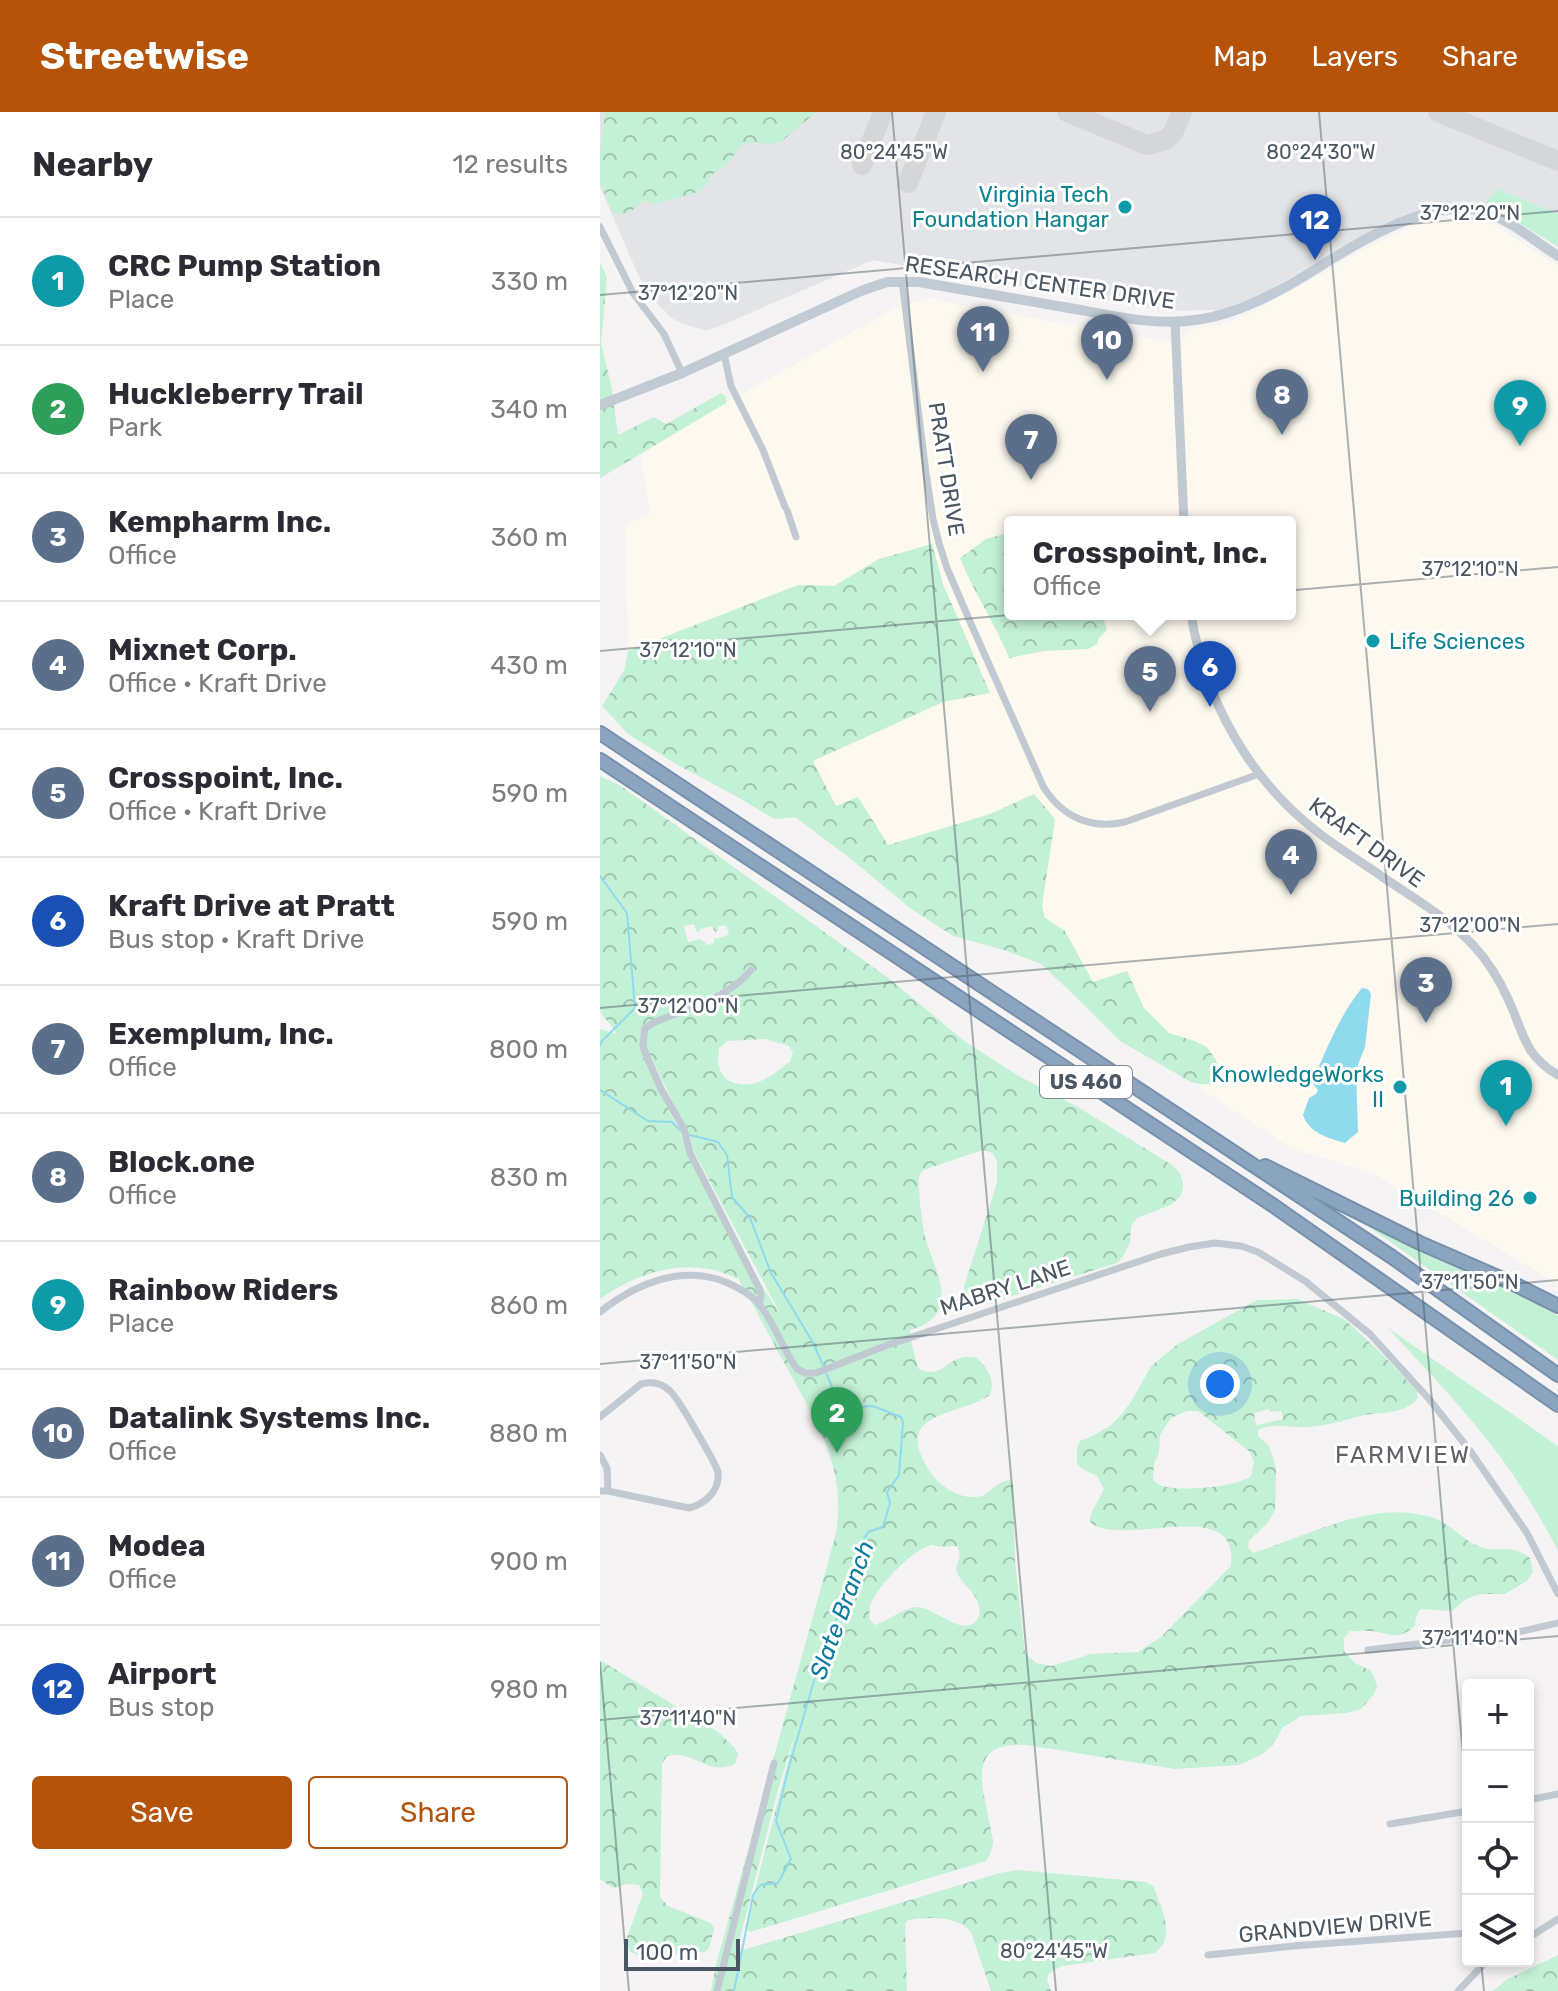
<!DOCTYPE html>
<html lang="en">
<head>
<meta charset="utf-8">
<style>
	body { margin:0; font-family:Rubik,sans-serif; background:#f7f7f7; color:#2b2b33 }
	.controls { position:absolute; right:24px; bottom:24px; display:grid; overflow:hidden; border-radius:8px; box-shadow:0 4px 12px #0003 }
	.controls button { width:72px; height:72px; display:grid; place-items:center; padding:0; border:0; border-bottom:2px solid #e1e1e2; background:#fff; color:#2b2b33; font:40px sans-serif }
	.scale { position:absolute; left:24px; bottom:20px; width:116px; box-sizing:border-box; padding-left:8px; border:4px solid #4a5661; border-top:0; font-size:22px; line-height:28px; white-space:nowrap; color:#4a5661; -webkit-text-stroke:6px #fff; paint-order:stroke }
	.you { position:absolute; left:620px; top:1272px; width:28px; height:28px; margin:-20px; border:6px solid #fff; border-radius:50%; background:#1a73e8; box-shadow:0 0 0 12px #1a73e833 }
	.badge { display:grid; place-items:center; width:52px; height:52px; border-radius:50%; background:#b45309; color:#fff; font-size:26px; font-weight:700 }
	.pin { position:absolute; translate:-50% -66px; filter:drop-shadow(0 2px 4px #0008) }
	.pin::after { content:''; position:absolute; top:42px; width:28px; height:24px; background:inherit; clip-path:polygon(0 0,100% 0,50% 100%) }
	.popup { position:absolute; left:404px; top:404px; width:292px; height:104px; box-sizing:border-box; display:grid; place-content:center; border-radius:8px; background:#fff; filter:drop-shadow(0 2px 6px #0005); font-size:26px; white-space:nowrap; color:#7c7c81 }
	.popup b { font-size:30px; color:#2b2b33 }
	.popup::after { content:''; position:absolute; left:50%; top:100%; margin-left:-16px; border:16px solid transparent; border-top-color:#fff }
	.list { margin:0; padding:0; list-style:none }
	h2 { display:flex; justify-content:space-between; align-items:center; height:104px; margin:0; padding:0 32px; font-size:34px }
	h2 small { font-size:26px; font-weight:400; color:#7c7c81 }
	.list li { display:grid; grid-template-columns:52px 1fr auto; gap:24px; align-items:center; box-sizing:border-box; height:128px; padding:0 32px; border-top:2px solid #e1e1e2 }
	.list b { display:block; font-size:30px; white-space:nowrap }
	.list p { margin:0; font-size:26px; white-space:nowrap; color:#7c7c81 }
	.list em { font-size:26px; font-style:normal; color:#7c7c81 }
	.actions { display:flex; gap:16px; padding:24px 32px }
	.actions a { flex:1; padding:18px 0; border:2px solid #b45309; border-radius:8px; text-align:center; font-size:28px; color:#b45309 }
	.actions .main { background:#b45309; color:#fff }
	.icon { flex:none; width:44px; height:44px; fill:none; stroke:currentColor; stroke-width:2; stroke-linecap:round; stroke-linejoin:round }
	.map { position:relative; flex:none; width:958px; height:1879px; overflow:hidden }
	header { display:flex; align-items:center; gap:48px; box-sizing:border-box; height:112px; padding:0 40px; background:#b45309; color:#fff }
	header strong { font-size:38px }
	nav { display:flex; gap:44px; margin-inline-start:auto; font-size:28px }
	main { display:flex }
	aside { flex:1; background:#fff }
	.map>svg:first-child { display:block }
</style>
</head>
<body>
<header>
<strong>Streetwise</strong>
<nav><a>Map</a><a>Layers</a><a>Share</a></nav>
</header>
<main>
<aside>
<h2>Nearby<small>12 results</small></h2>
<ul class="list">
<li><span class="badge" style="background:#0f9aa8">1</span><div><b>CRC Pump Station</b><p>Place</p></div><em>330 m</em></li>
<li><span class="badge" style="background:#2e9e5b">2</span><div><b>Huckleberry Trail</b><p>Park</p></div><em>340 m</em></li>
<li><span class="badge" style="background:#5c6f8a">3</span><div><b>Kempharm Inc.</b><p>Office</p></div><em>360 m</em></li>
<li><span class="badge" style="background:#5c6f8a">4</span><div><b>Mixnet Corp.</b><p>Office · Kraft Drive</p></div><em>430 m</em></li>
<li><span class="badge" style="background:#5c6f8a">5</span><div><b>Crosspoint, Inc.</b><p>Office · Kraft Drive</p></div><em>590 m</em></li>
<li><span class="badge" style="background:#1a4fb4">6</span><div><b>Kraft Drive at Pratt</b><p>Bus stop · Kraft Drive</p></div><em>590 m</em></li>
<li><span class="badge" style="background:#5c6f8a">7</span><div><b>Exemplum, Inc.</b><p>Office</p></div><em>800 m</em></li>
<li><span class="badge" style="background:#5c6f8a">8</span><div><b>Block.one</b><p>Office</p></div><em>830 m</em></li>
<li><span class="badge" style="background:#0f9aa8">9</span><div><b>Rainbow Riders</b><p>Place</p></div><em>860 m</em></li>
<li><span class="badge" style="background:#5c6f8a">10</span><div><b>Datalink Systems Inc.</b><p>Office</p></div><em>880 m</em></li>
<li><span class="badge" style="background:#5c6f8a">11</span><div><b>Modea</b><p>Office</p></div><em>900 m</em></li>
<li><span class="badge" style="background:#1a4fb4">12</span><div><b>Airport</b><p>Bus stop</p></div><em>980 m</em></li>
</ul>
<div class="actions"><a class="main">Save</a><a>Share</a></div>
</aside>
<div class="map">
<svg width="958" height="1879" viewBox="0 0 958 1879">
	<defs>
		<pattern id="forest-crowns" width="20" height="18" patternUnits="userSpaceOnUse" patternTransform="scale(2)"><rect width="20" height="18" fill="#c3f1d5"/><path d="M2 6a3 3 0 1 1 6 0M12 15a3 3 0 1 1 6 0" fill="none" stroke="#a0c6b0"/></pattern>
	</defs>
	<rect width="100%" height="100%" fill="#f5f3f3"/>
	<path fill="#fdf9ef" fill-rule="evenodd" d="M853,106H877L885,107L958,154V1172L774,1062L691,1036L600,976V973L611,972L592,928L569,921L544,896L527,859L493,870L465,819L444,805L435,682L390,702L288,733L258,686L236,695L213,649L343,590L389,580L343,472L332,432L279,447L234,474L198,473L28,539L25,412L50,402L41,348L46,339L126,291L299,194L332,186L359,193L466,212L570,230L585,229V224L590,217L619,213L654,199L727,159L765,136L813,114ZM410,410H690V502H502L507,518L489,537L444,539L410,546L399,520L365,460L404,422H410Z"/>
	<path fill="#e2e4e7" d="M0,0H958V102L898,77L882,94L856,93L799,107L740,136L661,183L620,198L567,199L273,148L115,216L106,218L89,214L73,207L48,182L36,158L0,75Z"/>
	<path fill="#c3f1d5" d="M898,77L958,102V135L902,100L893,96L882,94Z
		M755,1105L935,1191L958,1204V1248Z
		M788,1216L958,1334V1438C940,1405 921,1373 899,1343C865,1298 826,1257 788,1216Z"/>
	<path fill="url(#forest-crowns)" fill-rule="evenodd" d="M5,0H216L181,30L168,32L150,30L138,36L129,51L111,63L103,77L92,82L56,92L50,91L46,87L29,101L13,102L0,70V44Z
		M0,151L7,165L1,231L11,273L18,323L54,305L66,312L121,281L126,285V291L0,366Z
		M404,422H410V502H502L507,518L499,526L497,532L488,537L444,539L409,546C395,511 374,481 360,446L386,427Z
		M332,432L343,472L390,581L343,590L213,649L236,694L258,685L288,733L390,702L434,682L455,707L442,794L444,805L465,819L493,870L527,859L544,896L569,921L592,928L607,935L617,950L621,963L620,969C609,973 602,973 591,970L520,929L478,887L441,852L404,838L353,824L310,796L251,747L195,705L174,707L141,687L76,652L28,622L2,594L24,559L28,539L198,473L234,474L279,447Z
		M0,664L21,674L291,868L364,929L417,963L476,994L572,1053L580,1061L583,1071V1077L580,1085L570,1093L537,1106L531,1114L530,1130L524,1143L517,1151L380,1194L363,1192L360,1187L397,1071V1049L392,1041L387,1039H380L323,1058L319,1064C318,1079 322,1113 326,1128C332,1152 357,1191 328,1210C323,1214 316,1216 310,1218C311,1232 314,1244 319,1257C348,1269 345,1239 377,1246C389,1258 395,1267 390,1283C354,1306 291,1299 330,1360C339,1373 356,1385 372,1385C392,1386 392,1370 410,1368L413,1372L415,1449L425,1541L436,1551L451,1554L491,1542L538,1540L561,1525L631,1454C640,1380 520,1438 490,1410V1404L504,1377L497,1364L482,1357L477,1351V1336L480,1329L493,1324L511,1313L521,1303L531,1290L551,1254L578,1232L657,1188L697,1187L744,1207L779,1239L817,1279L818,1286C814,1291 809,1294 803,1297C792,1301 777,1301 765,1303C746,1307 729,1314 708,1315C691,1316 674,1310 658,1318V1324L669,1334L676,1355L675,1398L669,1409L649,1429L648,1435L653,1441C709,1424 772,1387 831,1405C850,1411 861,1427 878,1434C897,1442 912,1431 930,1446L933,1460L927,1469L905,1482H880L866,1487L852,1499L820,1497L816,1505L815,1513C801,1527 795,1524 778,1520C769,1518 759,1520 750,1519L744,1526V1539L755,1551L770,1558L774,1564L777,1575L774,1582L761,1597L747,1601L701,1604L682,1616L673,1633L661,1643L639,1653L575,1657L427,1633C366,1629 382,1672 390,1713C391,1719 393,1726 393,1731C392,1738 389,1744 386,1749L150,1820L145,1816L197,1615L178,1678L136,1842L140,1839L400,1761L418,1758L546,1770L553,1774C561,1795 578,1826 554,1841L462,1854L449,1861L447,1867L451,1879H391L371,1820C357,1803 328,1805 308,1808L305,1812L307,1879H111L116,1853L235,1425C248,1361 220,1317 191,1263C173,1231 156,1198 138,1166L137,1167C93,1143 38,1159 0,1187V917L16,922C11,911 6,909 0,899ZM94,812L97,820L100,819V817L112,814L115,820L118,819V815L126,813L129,823L114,827V831L106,833L104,829H101V827L88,830L84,814ZM165,927L189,934L193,940L190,950C181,956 172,964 163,968C148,976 124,974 119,955C117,949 119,942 119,936L127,929ZM47,937L90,1026L92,1036L181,1203L144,1146L87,1042L80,1019L70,1001L44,940ZM669,1297L670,1300L681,1299L683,1307L656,1313L654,1301ZM587,1299H598L650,1340L654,1350L651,1364C637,1375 580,1380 563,1374C558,1373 557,1371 553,1367L554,1351L559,1341L560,1323L571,1306ZM332,1433L343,1435L356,1434C366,1446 352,1451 358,1463C363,1472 372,1478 377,1488C379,1493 381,1501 378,1506C365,1529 333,1493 316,1495C301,1497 289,1509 275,1513L270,1508C269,1501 269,1495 272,1489C281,1471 312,1438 332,1433Z
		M0,1548L118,1620L134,1635L138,1642L135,1652C106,1665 95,1637 67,1644L62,1652L60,1785L68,1794L111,1811L114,1817L109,1836L105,1840L40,1844L29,1839L27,1825L43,1782L39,1773L28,1772L13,1776L0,1767Z
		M958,1843V1879H893L906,1868Z"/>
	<path fill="#90daee" d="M762,876L768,877L771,882L765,935L756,958L758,1020L745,1031C728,1026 709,1021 703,1003L709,986L716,982L718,978L712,971C725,940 741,901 762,876Z"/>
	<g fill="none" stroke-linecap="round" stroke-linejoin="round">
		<path stroke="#90daee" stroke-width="2" d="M0,764L27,801L35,896L1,930L0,934
			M0,978L48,1009L72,1010L84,1022
			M90,1023L118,1030L127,1043L132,1085L150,1106L171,1161L212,1229L224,1255
			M134,1879L153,1783L160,1773L178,1771L191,1747L176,1709L187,1662L224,1534L245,1489L260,1434L268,1420L283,1415L290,1391L287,1380L299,1363L303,1310L301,1305L273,1294L244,1296L236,1284L226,1261"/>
		<path stroke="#d5d6d8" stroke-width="20" d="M467,0L547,33L566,28L573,21L582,0
			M838,0L958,49
			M262,53L283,0
			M308,71L336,0"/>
		<g stroke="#7690ad" stroke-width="16">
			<path id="motorway" d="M0,621L792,1145L958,1263
				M0,648L674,1094L958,1293
				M665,1054L820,1131L914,1172L958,1194"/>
		</g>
		<path stroke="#c1cad2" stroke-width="7" d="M0,115L33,181L64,222L82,261
			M302,169L326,361L333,407L339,431L347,456L372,514L443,674C461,704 490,718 525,710L659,662
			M124,242L131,274L163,338L185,395
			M187,398L196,425
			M151,858C126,888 88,896 53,911L45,916L43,933L44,938L61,977L84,1017L90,1041L159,1176L161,1183L159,1192
			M0,1200C36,1171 83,1152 128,1171C139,1176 151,1182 159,1192C175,1211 182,1237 197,1257L205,1261H216L285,1234L561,1142L589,1135L615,1131L641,1134L658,1140L705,1169L770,1222L829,1287L871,1340L927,1421L958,1482
			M0,1305L41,1272C52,1269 62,1271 70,1279C77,1284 116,1352 118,1360C120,1379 105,1392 89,1396L8,1379H0
			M0,1343L7,1356L8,1379
			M768,1538L923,1519L958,1511
			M928,1688L958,1682
			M790,1712L868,1699
			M928,1826L958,1807
			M608,1843L693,1834L868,1821
			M117,1879L174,1651
			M858,1879L883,1853L890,1849"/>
		<path stroke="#c1cad2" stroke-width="9" d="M575,210L584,410
			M591,502C605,589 650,669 720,722C740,737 761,750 781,764C812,785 847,805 873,833C888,849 900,869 909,889C924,922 924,943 958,963"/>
		<path stroke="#c1cbd6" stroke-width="10" d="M0,293L82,261L261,179L287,170H319C371,179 423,188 475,197C514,204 555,214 595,208C629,204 661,189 691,172C742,142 823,82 885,100C910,108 936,130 958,144"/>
		<use href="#motorway" stroke="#8ba5c1" stroke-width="12"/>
	</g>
	<path fill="none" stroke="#4a5661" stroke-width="2" stroke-opacity="0.45" d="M292,0L456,1879M719,0L868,1700M0,183L958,99M0,539L958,455M0,896L958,812M0,1252L958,1168M0,1550L29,1879M0,1608L958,1524M881,1849L884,1879"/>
	<g fill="#0f9aa8" stroke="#fff" stroke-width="3">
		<circle cx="525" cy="95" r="8"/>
		<circle cx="773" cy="529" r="8"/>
		<circle cx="800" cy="975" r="8"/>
		<circle cx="930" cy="1086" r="8"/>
	</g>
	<g text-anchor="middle" stroke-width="6" stroke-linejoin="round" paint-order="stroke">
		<rect fill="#fff" stroke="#808990" stroke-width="2" x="440" y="954" width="92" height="32" rx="6"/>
		<g font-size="20" font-weight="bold" fill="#4a5661">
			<text x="486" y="977">US 460</text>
		</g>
		<g font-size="22" fill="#0d838f" stroke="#fff" text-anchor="end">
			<text x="509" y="90">Virginia Tech<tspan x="509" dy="25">Foundation Hangar</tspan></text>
			<text x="789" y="537" text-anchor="start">Life Sciences</text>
			<text x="784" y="970">KnowledgeWorks<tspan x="784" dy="25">II</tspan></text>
			<text x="914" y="1094">Building 26</text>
		</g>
		<g font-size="22" fill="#4a5661" stroke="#fff">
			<text transform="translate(440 170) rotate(8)" y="8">RESEARCH CENTER DRIVE</text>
			<text transform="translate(347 357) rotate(81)" y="8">PRATT DRIVE</text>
			<text transform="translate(767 730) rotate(36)" y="8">KRAFT DRIVE</text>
			<text transform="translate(405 1175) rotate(-18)" y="8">MABRY LANE</text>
			<text transform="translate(735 1814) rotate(-5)" y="8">GRANDVIEW DRIVE</text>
		</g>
		<g font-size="24" letter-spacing="2" fill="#5f6368" stroke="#fff">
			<text x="803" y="1351">FARMVIEW</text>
		</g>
		<g font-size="24" font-style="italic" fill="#0c7c9b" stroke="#fff">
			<text transform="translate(242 1498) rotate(-70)" y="8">Slate Branch</text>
		</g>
	</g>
	<g font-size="20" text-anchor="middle" fill="#4a5661" stroke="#fff" stroke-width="6" stroke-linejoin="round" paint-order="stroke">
		<text x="294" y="47">80°24'45"W</text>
		<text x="721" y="47">80°24'30"W</text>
		<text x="870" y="108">37°12'20"N</text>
		<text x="88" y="188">37°12'20"N</text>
		<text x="870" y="464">37°12'10"N</text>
		<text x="88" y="545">37°12'10"N</text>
		<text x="870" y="820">37°12'00"N</text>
		<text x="88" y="901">37°12'00"N</text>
		<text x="870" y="1177">37°11'50"N</text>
		<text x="88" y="1257">37°11'50"N</text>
		<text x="870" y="1533">37°11'40"N</text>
		<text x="88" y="1613">37°11'40"N</text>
		<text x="454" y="1846">80°24'45"W</text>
	</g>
</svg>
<div class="controls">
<button>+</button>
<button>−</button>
<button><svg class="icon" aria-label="locate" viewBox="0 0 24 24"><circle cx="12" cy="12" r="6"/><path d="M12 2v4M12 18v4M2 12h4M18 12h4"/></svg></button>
<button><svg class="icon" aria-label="layers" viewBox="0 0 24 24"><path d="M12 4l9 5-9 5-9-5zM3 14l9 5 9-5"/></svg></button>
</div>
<div class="scale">100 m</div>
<div class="you"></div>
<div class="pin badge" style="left:906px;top:1014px;background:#0f9aa8">1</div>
<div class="pin badge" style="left:237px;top:1341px;background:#2e9e5b">2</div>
<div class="pin badge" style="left:826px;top:911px;background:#5c6f8a">3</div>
<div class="pin badge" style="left:691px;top:783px;background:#5c6f8a">4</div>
<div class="pin badge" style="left:550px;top:600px;background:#5c6f8a">5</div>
<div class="popup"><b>Crosspoint, Inc.</b>Office</div>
<div class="pin badge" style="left:610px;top:595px;background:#1a4fb4">6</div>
<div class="pin badge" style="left:431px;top:368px;background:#5c6f8a">7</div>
<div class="pin badge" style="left:682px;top:323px;background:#5c6f8a">8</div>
<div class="pin badge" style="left:920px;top:334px;background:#0f9aa8">9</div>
<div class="pin badge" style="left:507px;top:268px;background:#5c6f8a">10</div>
<div class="pin badge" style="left:383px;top:260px;background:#5c6f8a">11</div>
<div class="pin badge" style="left:715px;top:148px;background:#1a4fb4">12</div>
</div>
</main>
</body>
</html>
